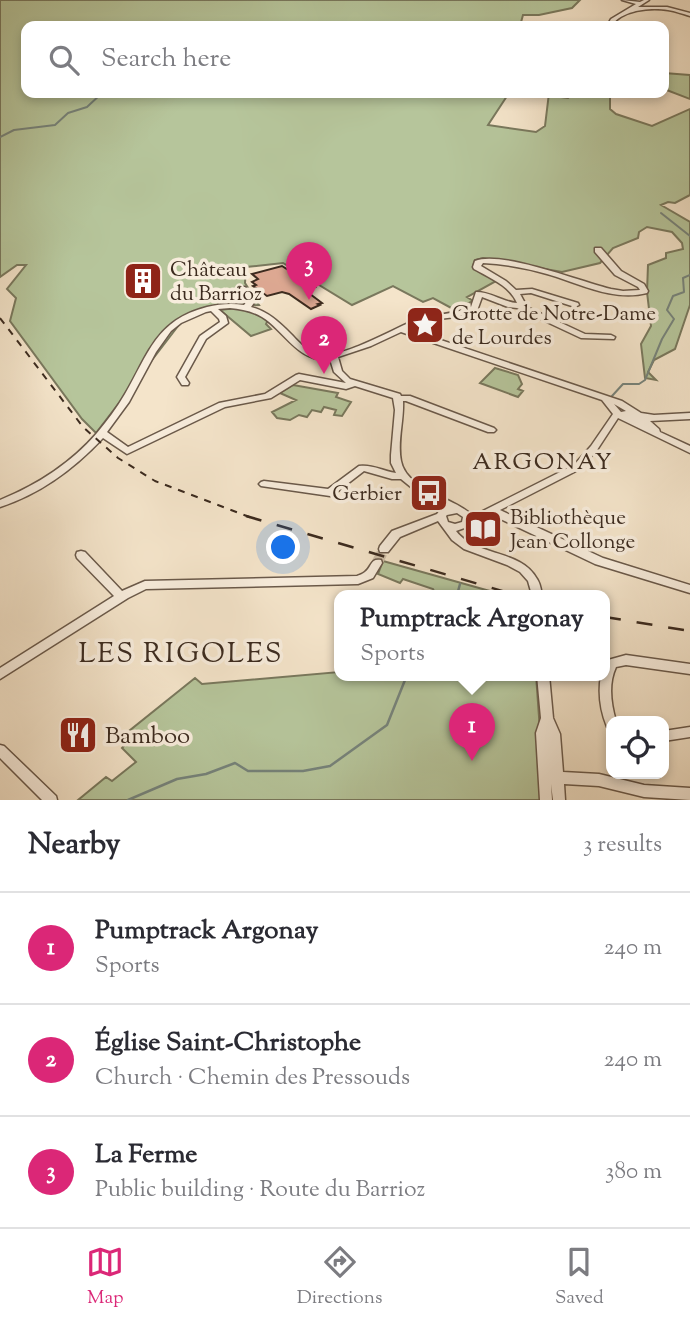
<!DOCTYPE html>
<html lang="en">
<head>
<meta charset="utf-8">
<style>
	body { margin:0; font-family:"Sorts Mill Goudy",serif; background:#f2f2f3; color:#2b2b33 }
	.controls { position:absolute; right:21px; bottom:21px; display:grid; overflow:hidden; border-radius:14px; box-shadow:0 4px 10px #0003 }
	.controls button { width:63px; height:63px; display:grid; place-items:center; padding:0; border:0; border-bottom:2px solid #e1e1e2; background:#fff; color:#2b2b33; font:35px sans-serif }
	.you { position:absolute; left:284px; top:548px; width:24px; height:24px; margin:-18px; border:5px solid #fff; border-radius:50%; background:#1a73e8; box-shadow:0 0 0 10px #1a73e833 }
	.badge { display:grid; place-items:center; width:46px; height:46px; border-radius:50%; background:#db2777; color:#fff; font-size:23px; font-weight:700 }
	.pin { position:absolute; translate:-50% -58px; filter:drop-shadow(0 2px 4px #0008) }
	.pin::after { content:''; position:absolute; top:37px; width:24px; height:21px; background:inherit; clip-path:polygon(0 0,100% 0,50% 100%) }
	.popup { position:absolute; left:334px; top:590px; width:276px; height:91px; box-sizing:border-box; display:grid; place-content:center; border-radius:14px; background:#fff; filter:drop-shadow(0 2px 5px #0005); font-size:23px; white-space:nowrap; color:#7c7c81 }
	.popup b { font-size:26px; color:#2b2b33 }
	.popup::after { content:''; position:absolute; left:50%; top:100%; margin-left:-14px; border:14px solid transparent; border-top-color:#fff }
	.list { margin:0; padding:0; list-style:none }
	h2 { display:flex; justify-content:space-between; align-items:center; height:91px; margin:0; padding:0 28px; font-size:30px }
	h2 small { font-size:23px; font-weight:400; color:#7c7c81 }
	.list li { display:grid; grid-template-columns:46px 1fr auto; gap:21px; align-items:center; box-sizing:border-box; height:112px; padding:0 28px; border-top:2px solid #e1e1e2 }
	.list b { display:block; font-size:26px; white-space:nowrap }
	.list p { margin:0; font-size:23px; white-space:nowrap; color:#7c7c81 }
	.list em { font-size:23px; font-style:normal; color:#7c7c81 }
	.icon { flex:none; width:38px; height:38px; fill:none; stroke:currentColor; stroke-width:2; stroke-linecap:round; stroke-linejoin:round }
	.map { position:relative; flex:none; width:690px; height:800px; overflow:hidden }
	.search { position:absolute; background:#fff; box-shadow:0 4px 10px #0003; left:21px; right:21px; top:21px; height:77px; display:flex; align-items:center; gap:18px; box-sizing:border-box; padding:0 24px; border-radius:14px; color:#7c7c81; font-size:26px }
	.sheet { height:427px; background:#fff }
	nav { display:flex; justify-content:space-around; align-items:center; box-sizing:border-box; height:98px; border-top:2px solid #e1e1e2; background:#fff; font-size:19px; color:#7c7c81 }
	nav a { display:grid; justify-items:center; gap:4px }
	nav .on { color:#db2777 }
	.map>svg:first-child { display:block }
</style>
</head>
<body>
<div class="map">
<svg width="690" height="800" viewBox="0 0 690 800">
	<rect width="100%" height="100%" fill="#f4e4ca"/>
	<filter id="stains"><feTurbulence type="fractalNoise" baseFrequency=".00286" numOctaves="4"/><feColorMatrix values="0 0 0 0 .2 0 0 0 0 .09 0 0 0 0 .02 0 0 0 .5 -.17"/></filter>
	<radialGradient id="worn" r=".72"><stop offset=".6" stop-color="#630" stop-opacity="0"/><stop offset="1" stop-color="#630" stop-opacity=".3"/></radialGradient>
	<path fill="#b6c59b" stroke="#79785d" stroke-width="2" d="M0,0H580L572,8L539,15H523L520,26H26V93H509L488,125L536,132L545,126L549,93H561L560,97L568,98L574,93L610,95V109L616,114L652,126L690,109V195L675,203L668,202L661,205L690,222V305L675,349L654,360L648,372L656,380L645,378L641,344L651,326L647,292L648,265L666,258V253L683,249L682,243L672,232L647,227L639,232L638,238L613,248L600,263L562,272L483,258L475,260L473,266L498,280L467,297L473,301L455,310L433,298L423,302L393,286L352,305L283,263L246,267L245,283L259,305L221,306L185,317L96,433L82,419L10,321L16,298L7,289L26,265H17L0,277Z
		M664,73L690,75V99L664,89Z
		M236,308L259,313L268,320L266,324L271,329L251,336L220,310Z
		M495,368L518,375L522,384L518,389L523,391L518,397L480,383Z
		M293,385L338,393L336,397L351,402L342,416L334,415L336,410L324,407L321,412L312,410L307,417L299,415L290,420L277,418L272,412L296,400L280,393Z
		M383,561L504,595H436L433,589L403,579L400,583L378,574Z
		M339,672V675H536L545,800H78L106,777L112,781L136,762L122,748L133,736L129,731L195,678L202,684Z"/>
	<g fill="none" stroke-linecap="round" stroke-linejoin="round">
		<path stroke="#76837b" stroke-width="2" d="M0,137L14,130L55,125L68,113L87,107L102,93
			M661,213L690,236
			M612,396L623,384H639L645,380L662,339L674,319L667,310L673,296L684,292L683,278L690,275"/>
		<path stroke="#76837b" stroke-width="2.5" d="M457,595L460,584
			M128,800L177,779L206,774L235,763L248,771H303L330,766L387,725L407,675"/>
	</g>
	<path fill="#dea993" stroke="#3c2b1f" stroke-width="2" d="M282,266L315,287L306,291L322,303L318,304L320,305L311,309L289,294L282,292L267,296L253,286L256,285L252,282L258,279L252,274Z"/>
	<g fill="none" stroke-linecap="round" stroke-linejoin="round">
		<path stroke="#cfbfa8" stroke-width="11" stroke-dasharray="11 5" stroke-linecap="butt" d="M377,563L384,549"/>
		<g stroke="#6a594a" stroke-width="3">
			<path id="minor" d="M622,0L640,2L644,0H649L638,7H667L690,13V16C683,14 675,11 668,10C650,7 622,10 611,26H607L611,19L636,4Z
				M595,248H601L621,271L644,284L648,291L647,293C613,302 579,283 547,274C527,268 505,264 483,263L481,266L506,281L516,290L532,289L578,303L579,305L575,307L531,293L520,294L526,305L525,306L585,334L611,335L615,337L614,339L581,338L517,308L508,307L482,297L478,308L471,313L456,317L430,320L408,329L622,401L641,413L654,415L690,413V419L650,421L659,429L660,432L690,446V453L618,418L597,450L580,469L500,510L603,558L690,585V593L595,564L492,515L470,526L456,531C476,557 521,549 537,579C540,583 541,590 542,595H532L528,581L520,572L507,565L464,549L452,540L438,521L400,537L388,552H380L379,549L380,546L392,531L437,514L440,510L446,508L417,492L401,479H392L364,471L333,495L330,496L261,486L259,484L261,482L264,481L328,489L359,466C372,464 383,471 396,473L391,463V455L395,410L393,398L355,386L346,389L300,380L271,398L225,407L127,454L103,438C74,469 40,494 0,507V500C37,485 70,464 97,433C107,421 117,408 125,394C149,353 156,320 207,307C219,304 232,303 244,305L248,300L238,289L239,287H245L256,300L251,307C267,311 279,322 291,334C298,341 306,351 316,354C340,361 394,328 418,319C433,314 450,315 465,309L471,307L476,292C491,292 503,302 517,303C510,286 490,278 474,269L473,267L475,261C501,250 581,282 611,289L623,291L640,290L638,287L615,275L595,252ZM230,308C241,309 252,311 262,317C285,331 299,364 330,359L334,372L346,383L299,374L296,375L265,394L219,403L128,447L107,432L129,402L156,352L171,331L181,323L206,312L211,311L219,319L220,322L200,336L177,377L182,385H188L189,383L185,377L206,339L228,323L226,316L218,309ZM401,332L602,400L613,414L591,446L574,465L473,516C456,498 406,490 401,461C397,442 404,421 403,401H406L488,432H494L496,430L494,428L410,396H401L400,394L350,379L342,371L338,357L371,346ZM614,404L626,411L621,412ZM457,513L463,517L462,522L455,524L448,522L446,516L447,515Z
				M81,551L85,552L122,591L145,581L357,576C359,575 363,574 365,572C372,567 370,558 381,560L382,563L373,578L358,584L146,589L128,598L0,679V668L114,596L77,558L76,555L77,552Z
				M626,655L690,664V674L626,665L616,667C608,684 611,704 616,721H611V728L607,727C600,710 598,693 601,675H605V664L608,660Z
				M537,675H549L553,718L560,734L563,772L599,774L644,785L690,788V800L644,797L599,786L564,784L565,800H553L551,784L552,800H540L536,733L541,718Z
				M690,727V737L664,741V731Z
				M0,745L4,746L56,796L57,800H42L0,758Z"/>
		</g>
		<use href="#minor" fill="#f8eddd" fill-rule="evenodd"/>
		<path stroke="#3c2b1f" stroke-width="2" stroke-dasharray="7 7" stroke-linecap="butt" d="M0,318L83,427L118,458L155,481L252,518"/>
		<path stroke="#3c2b1f" stroke-width="2.5" stroke-dasharray="16 16" stroke-linecap="butt" d="M246,516L516,595
			M605,617L690,631"/>
	</g>
	<defs>
		<g id="building-square" transform="scale(2.0125)"><rect x="-9" y="-9" width="18" height="18" rx="4" fill="#8f2418" stroke="#f8eddd"/><path d="M-4-6H4V6H1V3H-1V6H-4ZM-2.5-4.3h1.7v1.8h-1.7ZM.8-4.3h1.7v1.8H.8ZM-2.5-1h1.7V.8h-1.7ZM.8-1h1.7V.8H.8Z" fill="#fff"/></g>
		<g id="sight-square" transform="scale(2.0125)"><rect x="-9" y="-9" width="18" height="18" rx="4" fill="#8f2418" stroke="#f8eddd"/><path d="M0-6L1.8-2.2L6-1.7L2.9 1.2L3.7 5.4L0 3.3L-3.7 5.4L-2.9 1.2L-6-1.7L-1.8-2.2Z" fill="#fff"/></g>
		<g id="bus-square" transform="scale(2.0125)"><rect x="-9" y="-9" width="18" height="18" rx="4" fill="#8f2418" stroke="#f8eddd"/><path d="M-5-6H5V4H4V6H2V4H-2V6H-4V4H-5ZM-3.5-4V0h7V-4ZM-3.5 1.2v1.5H-2V1.2ZM2 1.2v1.5H3.5V1.2Z" fill="#fff"/></g>
		<g id="library-square" transform="scale(2.0125)"><rect x="-9" y="-9" width="18" height="18" rx="4" fill="#8f2418" stroke="#f8eddd"/><path d="M-6-4Q-3-5.5-.7-3.5V5Q-3 3-6 4ZM6-4Q3-5.5 .7-3.5V5Q3 3 6 4Z" fill="#fff"/></g>
		<g id="restaurant-square" transform="scale(2.0125)"><rect x="-9" y="-9" width="18" height="18" rx="4" fill="#8f2418" stroke="#f8eddd"/><path d="M-5-6h1v4h1v-4h1v4h1v-4h1v5L-1.5 .5V6h-2V.5L-5-1ZM5-6V6H3V1.5H1.5Q1.5-4 5-6Z" fill="#fff"/></g>
	</defs>
	<g fill-rule="evenodd">
		<use href="#building-square" x="143" y="281"/>
		<use href="#sight-square" x="425" y="325"/>
		<use href="#bus-square" x="429" y="493"/>
		<use href="#library-square" x="483" y="529"/>
		<use href="#restaurant-square" x="78" y="735"/>
	</g>
	<g text-anchor="middle" stroke-width="7" stroke-linejoin="round" paint-order="stroke">
		<g font-size="21" fill="#3c2b1f" stroke="#f8eddd" text-anchor="start">
			<text x="170" y="276">Château<tspan x="170" dy="24">du Barrioz</tspan></text>
			<text x="452" y="320">Grotte de Notre-Dame<tspan x="452" dy="24">de Lourdes</tspan></text>
			<text x="402" y="500" text-anchor="end">Gerbier</text>
			<text x="510" y="524">Bibliothèque<tspan x="510" dy="24">Jean Collonge</tspan></text>
		</g>
		<g font-size="24" letter-spacing="2" fill="#3c2b1f" stroke="#f8eddd">
			<text x="543" y="469">ARGONAY</text>
		</g>
		<g font-size="24" fill="#3c2b1f" stroke="#f8eddd" text-anchor="start">
			<text x="105" y="743">Bamboo</text>
		</g>
		<g font-size="28" letter-spacing="2" fill="#3c2b1f" stroke="#f8eddd">
			<text x="181" y="662">LES RIGOLES</text>
		</g>
	</g>
	<rect width="100%" height="100%" filter="url(#stains)"/>
	<rect width="100%" height="100%" fill="url(#worn)"/>
</svg>
<div class="controls">
<button><svg class="icon" aria-label="locate" viewBox="0 0 24 24"><circle cx="12" cy="12" r="6"/><path d="M12 2v4M12 18v4M2 12h4M18 12h4"/></svg></button>
</div>
<div class="you"></div>
<div class="pin badge" style="left:472px;top:761px">1</div>
<div class="popup"><b>Pumptrack Argonay</b>Sports</div>
<div class="pin badge" style="left:324px;top:374px">2</div>
<div class="pin badge" style="left:309px;top:300px">3</div>
<div class="search"><svg class="icon" aria-label="search" viewBox="0 0 24 24"><circle cx="10" cy="10" r="6"/><path d="M15 15l6 6"/></svg>Search here</div>
</div>
<section class="sheet">
<h2>Nearby<small>3 results</small></h2>
<ul class="list">
<li><span class="badge">1</span><div><b>Pumptrack Argonay</b><p>Sports</p></div><em>240 m</em></li>
<li><span class="badge">2</span><div><b>Église Saint-Christophe</b><p>Church · Chemin des Pressouds</p></div><em>240 m</em></li>
<li><span class="badge">3</span><div><b>La Ferme</b><p>Public building · Route du Barrioz</p></div><em>380 m</em></li>
</ul>
</section>
<nav>
<a class="on"><svg class="icon" aria-label="map" viewBox="0 0 24 24"><path d="M3 6l6-2 6 2 6-2v14l-6 2-6-2-6 2zM9 4v14M15 6v14"/></svg>Map</a>
<a><svg class="icon" aria-label="directions" viewBox="0 0 24 24"><path d="M12 3l9 9-9 9-9-9zM9 14v-3h6M13 9l2 2-2 2"/></svg>Directions</a>
<a><svg class="icon" aria-label="saved" viewBox="0 0 24 24"><path d="M7 4h10v16l-5-4-5 4z"/></svg>Saved</a>
</nav>
</body>
</html>
